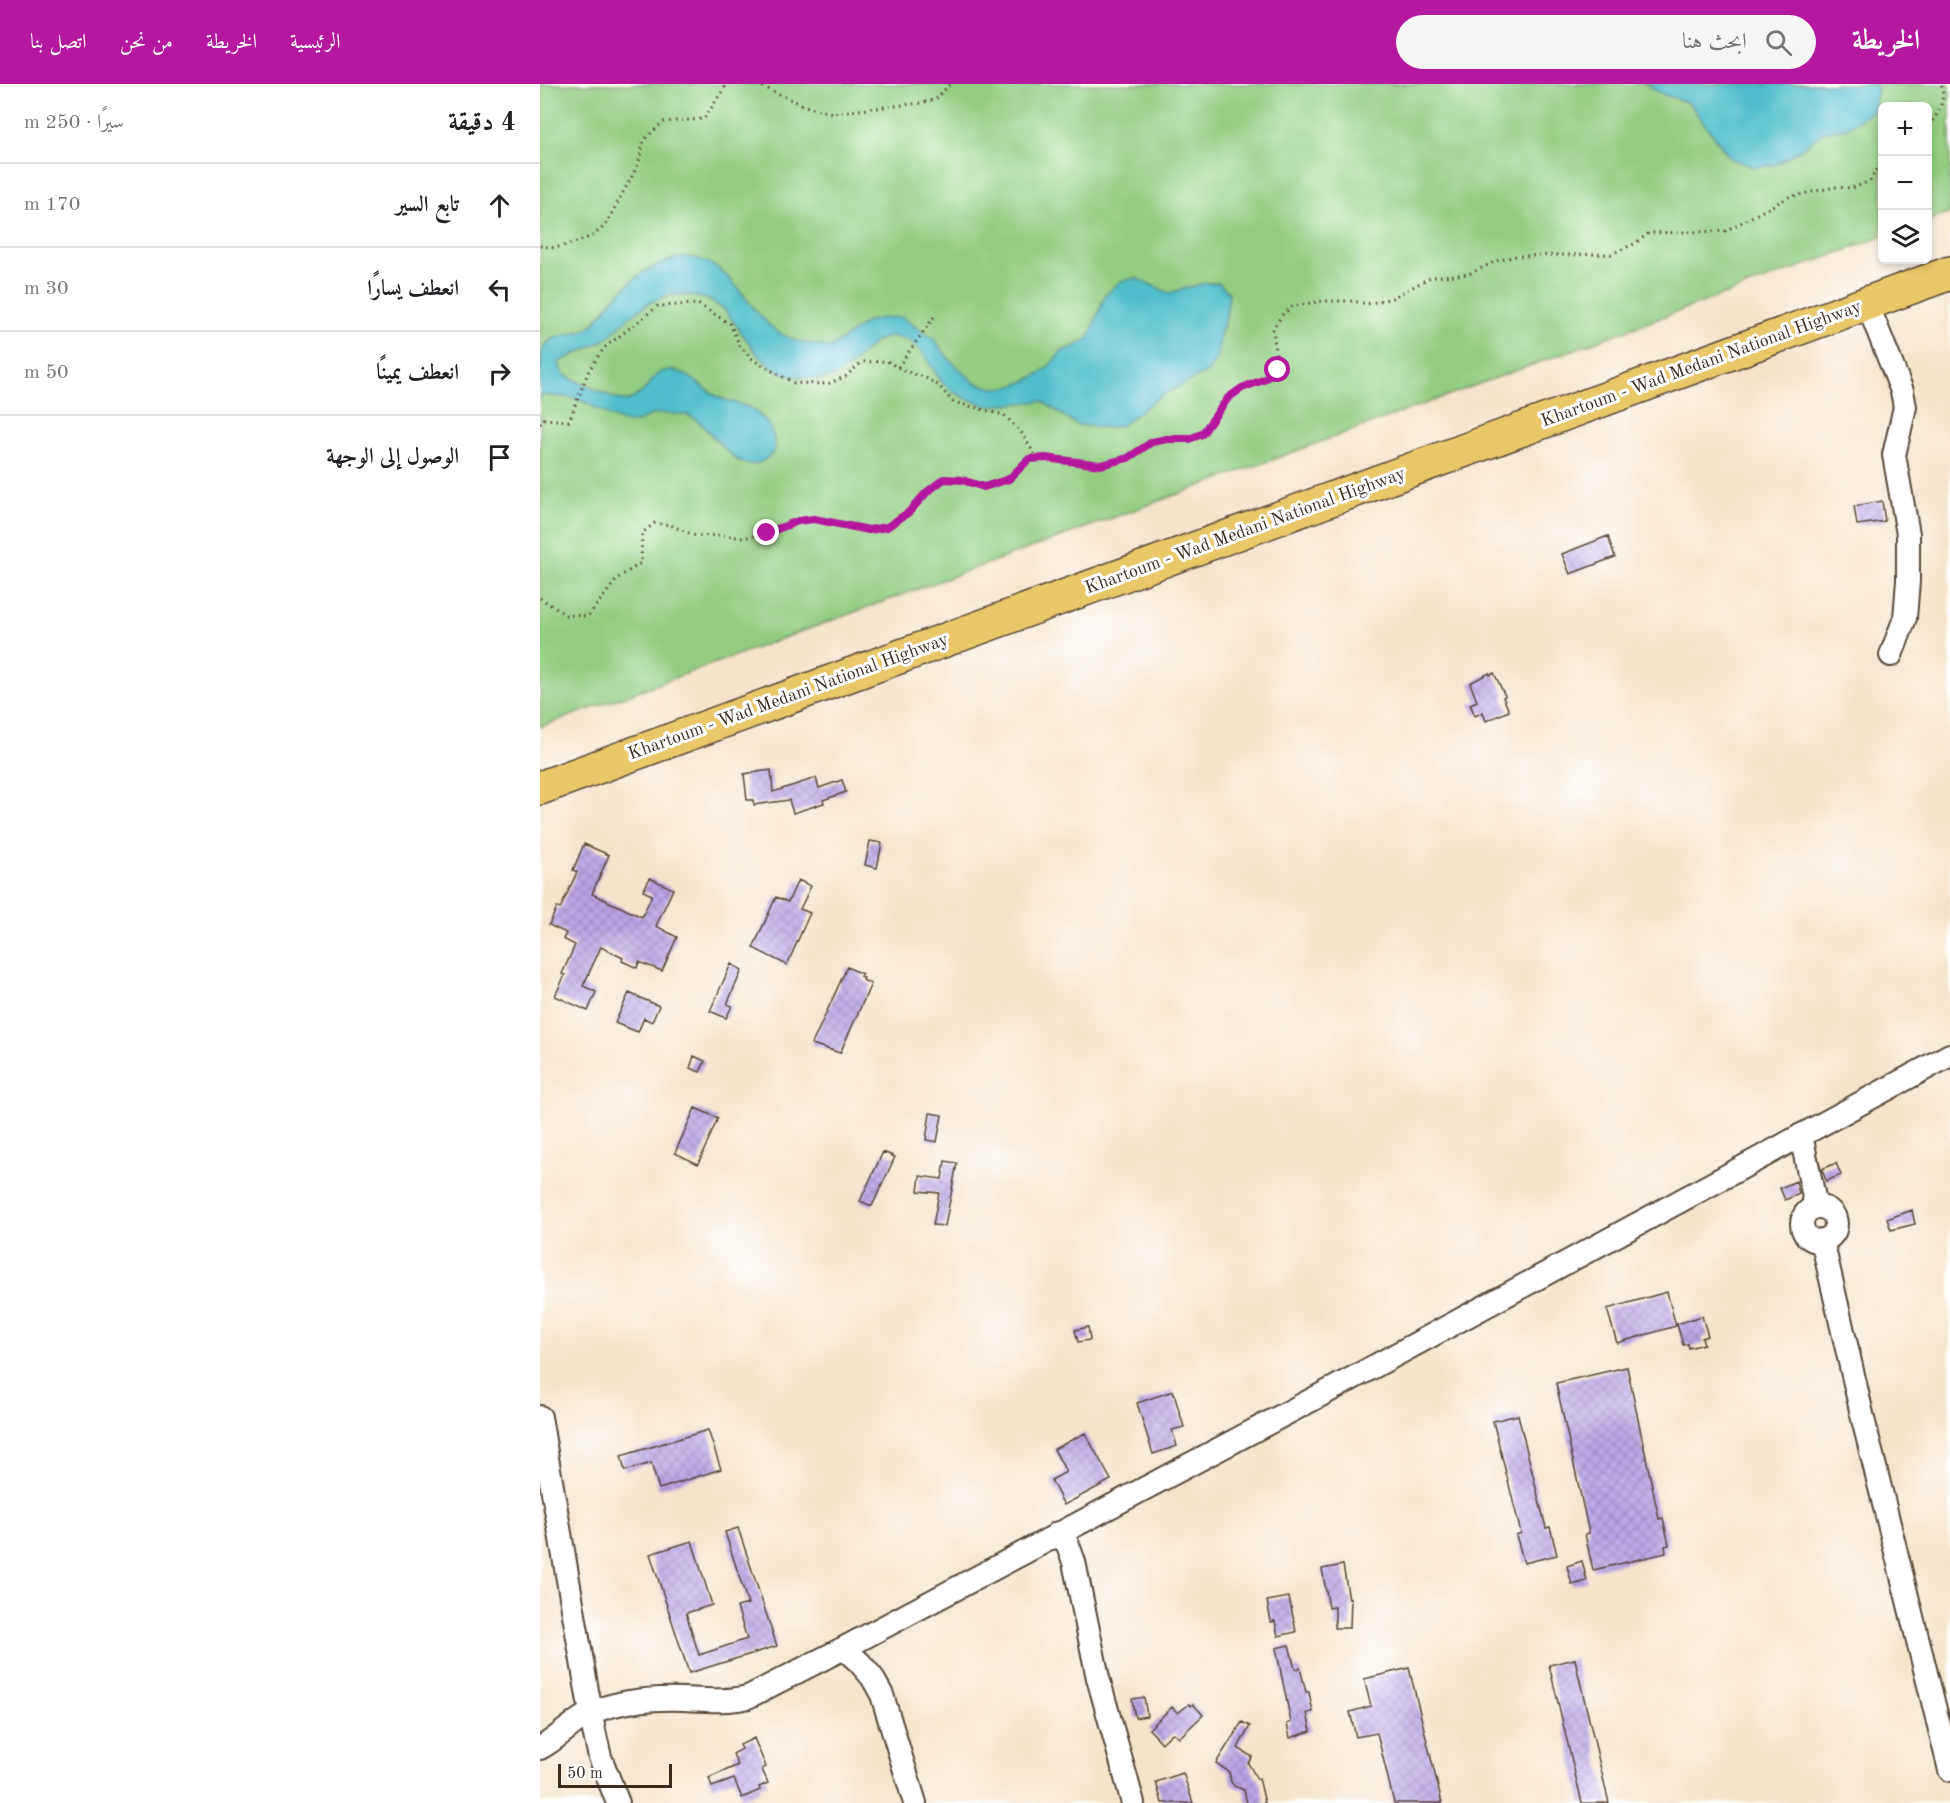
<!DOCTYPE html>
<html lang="ar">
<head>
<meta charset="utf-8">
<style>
	body { margin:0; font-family:"Old Standard TT",Amiri,serif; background:#f6f6f6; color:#202124; direction:rtl }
	.controls { position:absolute; right:18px; top:18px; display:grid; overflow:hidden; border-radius:9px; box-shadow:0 3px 9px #0003 }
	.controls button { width:54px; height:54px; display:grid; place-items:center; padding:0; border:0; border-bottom:2px solid #e0e0e0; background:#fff; color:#202124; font:30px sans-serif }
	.scale { position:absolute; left:18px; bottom:15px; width:114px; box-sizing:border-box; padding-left:6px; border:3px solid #3b2a1e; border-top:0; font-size:16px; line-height:21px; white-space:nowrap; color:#3b2a1e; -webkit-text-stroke:4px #fff; paint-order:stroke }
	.stop { position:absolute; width:18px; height:18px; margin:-14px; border:4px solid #b5179e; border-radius:50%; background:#fff }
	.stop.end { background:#b5179e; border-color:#fff; box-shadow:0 2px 6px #0008 }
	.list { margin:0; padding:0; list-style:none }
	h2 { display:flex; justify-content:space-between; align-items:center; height:78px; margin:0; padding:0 24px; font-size:26px }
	h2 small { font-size:20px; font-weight:400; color:#757577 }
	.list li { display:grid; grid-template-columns:39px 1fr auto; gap:18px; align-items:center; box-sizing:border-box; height:84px; padding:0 24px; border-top:2px solid #e0e0e0 }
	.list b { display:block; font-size:22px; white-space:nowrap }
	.list em { font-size:20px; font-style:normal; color:#757577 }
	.icon { flex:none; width:33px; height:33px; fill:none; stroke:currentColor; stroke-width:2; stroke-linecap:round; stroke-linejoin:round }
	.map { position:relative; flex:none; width:1410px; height:1719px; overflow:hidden; direction:ltr }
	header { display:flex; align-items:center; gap:36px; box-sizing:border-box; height:84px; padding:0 30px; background:#b5179e; color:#fff }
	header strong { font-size:28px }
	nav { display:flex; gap:33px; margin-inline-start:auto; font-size:21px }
	.search { width:420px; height:54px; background:#f6f6f6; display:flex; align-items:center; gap:15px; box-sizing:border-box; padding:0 21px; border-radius:33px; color:#757577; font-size:22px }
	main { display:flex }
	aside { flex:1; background:#fff }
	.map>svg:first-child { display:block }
</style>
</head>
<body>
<header>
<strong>الخريطة</strong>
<div class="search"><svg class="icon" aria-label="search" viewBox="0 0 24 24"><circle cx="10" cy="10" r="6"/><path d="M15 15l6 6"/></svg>ابحث هنا</div>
<nav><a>الرئيسية</a><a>الخريطة</a><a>من نحن</a><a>اتصل بنا</a></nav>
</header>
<main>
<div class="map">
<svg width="1410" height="1719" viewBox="0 0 1410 1719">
	<defs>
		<pattern id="building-cross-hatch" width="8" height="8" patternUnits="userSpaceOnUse" patternTransform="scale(1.5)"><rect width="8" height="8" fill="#baa5e7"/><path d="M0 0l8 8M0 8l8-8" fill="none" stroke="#9887bb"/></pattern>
	</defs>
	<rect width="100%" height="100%" fill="#fff"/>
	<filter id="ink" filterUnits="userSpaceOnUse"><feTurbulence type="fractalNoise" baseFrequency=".0167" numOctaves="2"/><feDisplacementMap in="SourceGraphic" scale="12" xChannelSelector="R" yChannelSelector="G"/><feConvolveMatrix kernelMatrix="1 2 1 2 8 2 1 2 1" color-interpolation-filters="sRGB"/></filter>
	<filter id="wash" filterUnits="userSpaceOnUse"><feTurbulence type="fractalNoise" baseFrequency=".008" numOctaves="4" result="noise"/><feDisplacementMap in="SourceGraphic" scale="24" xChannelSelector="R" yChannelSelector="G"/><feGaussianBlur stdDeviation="1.35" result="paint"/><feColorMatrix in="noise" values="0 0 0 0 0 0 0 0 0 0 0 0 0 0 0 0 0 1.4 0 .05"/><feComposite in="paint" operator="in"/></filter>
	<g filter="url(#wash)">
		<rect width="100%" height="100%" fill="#f5e4cc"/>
		<path fill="#93cd81" stroke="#677c50" stroke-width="1.5" d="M0,0H1410V129L1388,137V22H1342V153L0,643Z"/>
		<path fill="#50bdcb" stroke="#467474" stroke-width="1.5" d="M1106,0H1335L1337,5L1334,26L1307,44L1284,48L1258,67L1235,81L1213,83L1191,75L1149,19L1119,9Z
			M143,173C188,172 203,220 234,245C250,258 271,259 290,264L328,237L343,234L361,233L395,256L410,276L434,298L453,304L469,303L486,297L497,291L508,283L522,267L534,263L549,254L565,211L581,197L596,194L629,209L664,199H679L689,209L686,234L680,251L678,273L668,288L622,311L582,341L568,344L537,341L502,317L448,322L427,315L410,306L400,296L381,267L368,256L351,252L336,257L314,278L296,292L280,295L251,292L232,284L217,270L184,225L167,215L148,211H127L108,220L87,235L65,256L19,278L22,288L28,293L74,314L87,317C94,314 101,310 106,304C112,299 113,291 121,288C143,279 163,307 181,314C197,321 208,319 221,332C228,339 233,346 234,356C236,363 233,370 226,375C195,397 174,343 150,332C143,330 121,329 114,330C104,333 98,341 84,338C69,334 58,324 44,318C34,313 24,313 13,312C7,312 5,310 0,312C0,300 0,271 4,262C15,249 32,252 46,245C57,239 63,227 71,218C93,193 110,180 143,173Z"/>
		<g id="blocks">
			<path fill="url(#building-cross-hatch)" d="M1342,417L1345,437L1317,441L1314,422Z
				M1068,452L1075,473L1030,490L1022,470Z
				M949,589L950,591L954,589L965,612L963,613L969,627L946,637L943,628L935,632L930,620L937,617L930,599Z
				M231,686L233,708L276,694L279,704L302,696L306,708L283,716L284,719L253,729L249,716L214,721L213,716H207L204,690Z
				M330,757L342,759L337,784L325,781Z
				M44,760L69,771L52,810L102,833L112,811L103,807L110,794L133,805L116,842L137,853L122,887L99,878L97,884L82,877L83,874L61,863L43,902L56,908L48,927L15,912L25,891L22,890L35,861L23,855L26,849L9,841L17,823L20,825L37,788L33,786Z
				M258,796L271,802L260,825L270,829L247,881L213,864L236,813L248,818Z
				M191,880L202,886L187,920L192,922L186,934L170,927Z
				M307,883L322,890L320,892L324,893L323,896L331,900L300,969L272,960Z
				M89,909L119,922L112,938L104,934L98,948L75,939Z
				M154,972L165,977L160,988L150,984Z
				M155,1024L178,1034L158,1080L135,1069Z
				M390,1029L402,1031L397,1058L386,1056Z
				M343,1068L355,1073L332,1122L320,1117Z
				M405,1077L417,1079L405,1142L393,1141L399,1109L378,1107L380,1092L402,1095Z
				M1296,1079L1301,1091L1286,1097L1282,1085Z
				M1256,1097L1259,1110L1245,1116L1240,1104Z
				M1372,1126L1375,1140L1351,1146L1347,1135Z
				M1127,1208L1136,1242L1077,1259L1067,1225Z
				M1162,1232L1168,1252L1162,1254L1164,1260L1149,1264L1148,1260L1143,1261L1137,1240Z
				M548,1243L550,1256L538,1258L535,1246Z
				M1087,1283L1119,1435L1123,1434L1129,1461L1125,1462L1126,1469L1053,1486L1045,1450L1049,1449L1016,1299Z
				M633,1307L644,1343L632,1346L637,1362L613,1370L597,1319Z
				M978,1331L1006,1444L1010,1443L1017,1471L984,1479L976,1451L981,1449L953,1337Z
				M168,1346L181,1385L119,1405L111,1379L85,1387L81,1372Z
				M545,1349L571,1396L524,1421L511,1396L526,1388L514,1365Z
				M198,1444L237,1562L149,1589L110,1470L152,1457L172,1521L146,1529L159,1571L207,1555L197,1523L208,1520L185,1448Z
				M1042,1477L1047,1497L1032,1501L1027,1482Z
				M803,1481L809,1515L811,1514L810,1544H795V1523L789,1524L782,1485Z
				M749,1513L756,1548L738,1552L735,1537L731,1538L727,1517Z
				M749,1561L755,1585L760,1584L766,1608H769L773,1628L767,1629L771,1647L750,1654L747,1640L751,1638L736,1564Z
				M1035,1575L1038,1589L1069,1719H1042L1009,1581Z
				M869,1584L902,1719H854L837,1649L816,1653L810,1628L831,1622L824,1595Z
				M604,1613L607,1632L595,1634L592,1615Z
				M649,1620L651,1622L653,1620L663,1631L639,1654L634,1649L631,1650L622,1659L609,1645L632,1623L638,1629Z
				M702,1638L710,1642L698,1664L712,1673L708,1679L717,1695L719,1694L725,1719H707L704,1706L694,1702L691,1698L689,1688L676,1679Z
				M214,1654L226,1683L222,1685L228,1699L219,1703L220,1706L202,1714L194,1695L172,1703L169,1694L198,1681L193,1670L202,1665L200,1661Z
				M643,1689L653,1719H622L616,1698Z"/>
		</g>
	</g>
	<g filter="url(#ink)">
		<use href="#blocks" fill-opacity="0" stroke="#574638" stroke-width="1.5"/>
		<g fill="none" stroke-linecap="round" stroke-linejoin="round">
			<g stroke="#574638" stroke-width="26">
				<path id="minor" d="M1327,219L1362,307L1365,323L1354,371L1368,450V497L1365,534L1351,571
					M1261,1051L1276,1123
					M1262 1140a17 17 0 1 1 34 0a17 17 0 1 1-34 0Z
					M1282,1156L1324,1339L1410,1686
					M0,1333L54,1647L60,1673L78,1719
					M518,1449L528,1461L534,1478L558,1594L593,1719
					M304,1564L320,1579L332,1593L342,1611L375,1719
					M0,1664C18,1655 35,1635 53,1628C82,1616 114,1614 144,1615C166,1616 187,1618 208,1613L304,1564L811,1295L1410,971"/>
			</g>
			<g stroke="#574638" stroke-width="36">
				<path id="highway" d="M0,704L1410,189"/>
			</g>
			<path stroke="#574638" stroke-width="3" stroke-dasharray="1.5 4.5" stroke-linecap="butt" d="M217,0L265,22L292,29L381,19L396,15L410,0
				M1388,41C1399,32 1406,14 1401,0
				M0,162L15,164L34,159L52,152L65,142L98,81L104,56L123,38L164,35L187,0
				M358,283L396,230
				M0,340L4,335L29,337L49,286L64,264L118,222L158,220L190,240L200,262L213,276L254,299L288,300L306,292L322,278L347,277L364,287L384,293L398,301L413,318L464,331L481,348L497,374
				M0,514L26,531L48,532L78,494L101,479L102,449L115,439L130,441L156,452L183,451L203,454L227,449L257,437L274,435L329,446L347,443L369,428L387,408L404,395C426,397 448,407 469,395C476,391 483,381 489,375L505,374L561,381L588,374L612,358L627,355H649L662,350L689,314L702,305L723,296L738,286L733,245L742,231L753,222L784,217H812L827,220L852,214L891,193L929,190L956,177L976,172L1071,170L1094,160L1109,149L1185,147L1249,113L1295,103L1313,104L1330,97L1342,77"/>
			<use href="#minor" stroke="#fff" stroke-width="22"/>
			<use href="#highway" stroke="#eac769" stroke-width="33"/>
		</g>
	</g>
	<g fill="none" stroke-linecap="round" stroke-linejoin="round" filter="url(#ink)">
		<path stroke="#b5179e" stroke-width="8" d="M227,449L258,437L274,435L329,446L347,443L369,428L387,408L404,395L422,396L444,403L469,395L489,375L505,374L561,381L588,374L612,358L627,355H649L662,350L688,314L702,304L723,296L738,286"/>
	</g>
	<g text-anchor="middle" stroke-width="6" stroke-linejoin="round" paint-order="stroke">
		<g font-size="18" fill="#3b2a1e" stroke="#fff">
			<text transform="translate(1161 279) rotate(-20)" y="6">Khartoum - Wad Medani National Highway</text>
			<text transform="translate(705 446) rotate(-20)" y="6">Khartoum - Wad Medani National Highway</text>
			<text transform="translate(248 612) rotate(-20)" y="6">Khartoum - Wad Medani National Highway</text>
		</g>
	</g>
</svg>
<div class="controls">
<button>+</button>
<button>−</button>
<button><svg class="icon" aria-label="layers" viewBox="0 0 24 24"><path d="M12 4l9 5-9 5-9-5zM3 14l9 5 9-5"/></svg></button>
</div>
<div class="scale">50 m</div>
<div class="stop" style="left:738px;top:286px"></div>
<div class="stop end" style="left:227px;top:449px"></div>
</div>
<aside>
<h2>4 دقيقة<small>سيرًا · 250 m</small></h2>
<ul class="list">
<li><svg class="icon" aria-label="ahead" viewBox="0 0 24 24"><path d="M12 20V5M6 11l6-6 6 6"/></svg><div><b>تابع السير</b></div><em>170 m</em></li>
<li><svg class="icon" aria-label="left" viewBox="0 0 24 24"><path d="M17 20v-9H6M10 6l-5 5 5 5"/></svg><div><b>انعطف يسارًا</b></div><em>30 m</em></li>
<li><svg class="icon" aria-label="right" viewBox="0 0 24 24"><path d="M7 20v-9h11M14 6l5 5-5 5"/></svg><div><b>انعطف يمينًا</b></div><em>50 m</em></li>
<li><svg class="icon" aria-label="arrive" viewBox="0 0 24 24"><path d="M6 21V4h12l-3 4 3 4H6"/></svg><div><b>الوصول إلى الوجهة</b></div></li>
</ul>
</aside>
</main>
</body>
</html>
